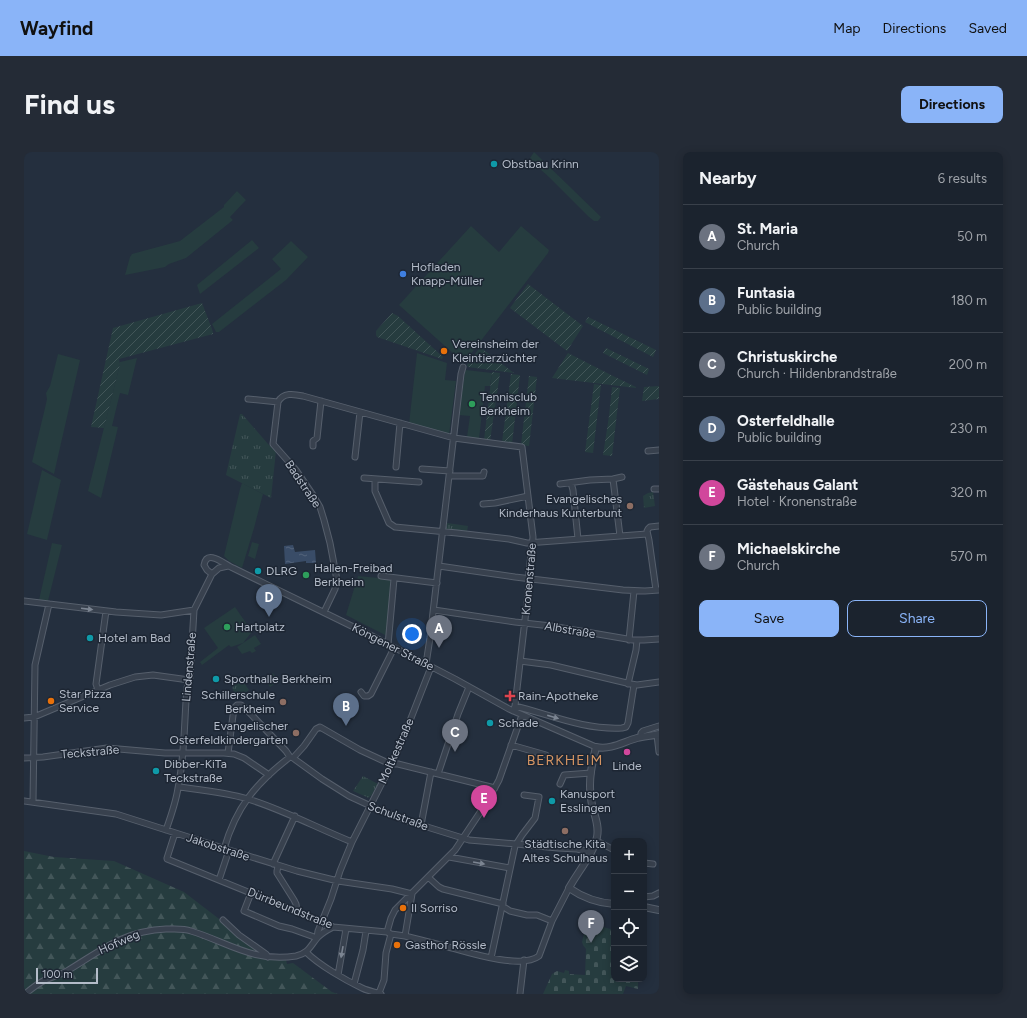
<!DOCTYPE html>
<html lang="en">
<head>
<meta charset="utf-8">
<style>
	body { margin:0; font-family:Figtree,sans-serif; background:#242b36; color:#f1f3f6 }
	.controls { position:absolute; right:12px; bottom:12px; display:grid; overflow:hidden; border-radius:8px; box-shadow:0 2px 10px #0003 }
	.controls button { width:36px; height:36px; display:grid; place-items:center; padding:0; border:0; border-bottom:1px solid #39404a; background:#1b232e; color:#f1f3f6; font:20px sans-serif }
	.scale { position:absolute; left:12px; bottom:10px; width:62px; box-sizing:border-box; padding-left:4px; border:2px solid #b4bcc9; border-top:0; font-size:11px; line-height:14px; white-space:nowrap; color:#b4bcc9; -webkit-text-stroke:3px #1d2633; paint-order:stroke }
	.you { position:absolute; left:388px; top:482px; width:14px; height:14px; margin:-10px; border:3px solid #fff; border-radius:50%; background:#1a73e8; box-shadow:0 0 0 6px #1a73e833 }
	.badge { display:grid; place-items:center; width:26px; height:26px; border-radius:50%; background:#8ab4f8; color:#fff; font-size:13px; font-weight:700 }
	.pin { position:absolute; translate:-50% -33px; filter:drop-shadow(0 1px 2px #0008) }
	.pin::after { content:''; position:absolute; top:21px; width:14px; height:12px; background:inherit; clip-path:polygon(0 0,100% 0,50% 100%) }
	.list { margin:0; padding:0; list-style:none }
	h2 { display:flex; justify-content:space-between; align-items:center; height:52px; margin:0; padding:0 16px; font-size:17px }
	h2 small { font-size:13px; font-weight:400; color:#a0a4aa }
	.list li { display:grid; grid-template-columns:26px 1fr auto; gap:12px; align-items:center; box-sizing:border-box; height:64px; padding:0 16px; border-top:1px solid #39404a }
	.list b { display:block; font-size:15px; white-space:nowrap }
	.list p { margin:0; font-size:13px; white-space:nowrap; color:#a0a4aa }
	.list em { font-size:13px; font-style:normal; color:#a0a4aa }
	.actions { display:flex; gap:8px; padding:12px 16px }
	.actions a { flex:1; padding:9px 0; border:1px solid #8ab4f8; border-radius:8px; text-align:center; font-size:14px; color:#8ab4f8 }
	.actions .main { background:#8ab4f8; color:#111 }
	.icon { flex:none; width:22px; height:22px; fill:none; stroke:currentColor; stroke-width:2; stroke-linecap:round; stroke-linejoin:round }
	.map { position:relative; flex:none; width:635px; height:842px; overflow:hidden; border-radius:8px }
	header { display:flex; align-items:center; gap:24px; box-sizing:border-box; height:56px; padding:0 20px; background:#8ab4f8; color:#111 }
	header strong { font-size:19px }
	nav { display:flex; gap:22px; margin-inline-start:auto; font-size:14px }
	.intro { display:flex; align-items:center; justify-content:space-between; box-sizing:border-box; height:96px; padding:0 24px }
	h1 { margin:0; font-size:28px }
	.button { padding:10px 18px; border-radius:8px; background:#8ab4f8; color:#111; font-size:14px; font-weight:700 }
	main { display:flex; gap:24px; padding:0 24px }
	aside { flex:1; background:#1b232e; border-radius:8px; box-shadow:0 2px 10px #0003 }
	.map>svg:first-child { display:block }
</style>
</head>
<body>
<header>
<strong>Wayfind</strong>
<nav><a>Map</a><a>Directions</a><a>Saved</a></nav>
</header>
<div class="intro"><h1>Find us</h1><a class="button">Directions</a></div>
<main>
<div class="map">
<svg width="635" height="842" viewBox="0 0 635 842">
	<defs>
		<pattern id="forest-firs" width="22" height="20" patternUnits="userSpaceOnUse"><rect width="22" height="20" fill="#263c3f"/><path d="M5 1l3.5 6h-7zM16 11l3.5 6h-7z" fill="#435659"/></pattern>
		<pattern id="cemetery-stones" width="16" height="16" patternUnits="userSpaceOnUse"><rect width="16" height="16" fill="#263c3f"/><path d="M2 7V4a2 2 0 0 1 4 0v3zM10 15v-3a2 2 0 0 1 4 0v3z" fill="#435659"/></pattern>
		<pattern id="park-tufts" width="24" height="20" patternUnits="userSpaceOnUse"><rect width="24" height="20" fill="#263c3f"/><path d="M3 7l-1-3M5 7V3M7 7l1-3M15 17l-1-3M17 17v-4M19 17l1-3" fill="none" stroke="#435659"/></pattern>
		<pattern id="garden-furrows" width="10" height="10" patternUnits="userSpaceOnUse"><rect width="10" height="10" fill="#263c3f"/><path d="M-1 1l2-2M0 10L10 0M9 11l2-2" fill="none" stroke="#435659"/></pattern>
		<pattern id="water-ripples" width="26" height="14" patternUnits="userSpaceOnUse"><rect width="26" height="14" fill="#394c67"/><path d="M2 4q2-2 4 0t4 0M15 11q2-2 4 0t4 0" fill="none" stroke="#53647b"/></pattern>
	</defs>
	<rect width="100%" height="100%" fill="#242f3e"/>
	<path fill="#263c3f" d="M510,0L577,65L574,69H570L565,65L526,26L506,8V6Z
		M213,39L222,48L206,65L209,68L162,106L145,112L141,115L101,123L106,105L108,102L156,89L200,55V53Z
		M447,74L475,100L497,74L525,98L524,101L440,211L375,153Z
		M228,88L235,96L176,142L173,133Z
		M267,89L284,105L262,128L195,180H192L188,172L257,117L248,107Z
		M393,201L423,211L421,228L432,229L425,283L385,272Z
		M34,202L56,208L30,322L8,310L21,256L23,247L22,241L26,234Z
		M113,206L104,243L96,241L88,274L94,275L77,346L64,339L96,212V210Z
		M442,218L468,221L466,234H461L455,287L443,285L446,264L435,263L441,219Z
		M18,318L37,328L23,388L3,382Z
		M218,331L239,342L230,376L218,416L205,409L200,404L216,337Z
		M228,390L235,392L231,407L224,404Z
		M28,391L38,393L24,449L23,450L15,448Z
		M334,424L365,427L367,428L363,484L322,463Z
		M211,455L227,478L226,479L227,481L219,491L231,483L237,492L230,496L232,499L228,501L226,499L218,502L213,495L219,491L207,495L205,493L178,513L176,510L194,496L180,476Z"/>
	<path fill="url(#forest-firs)" d="M0,699L30,705L90,709L160,740L233,796L232,805L246,808H262L263,812L269,811L308,840L314,842H0Z"/>
	<path fill="url(#cemetery-stones)" d="M579,775L590,778V827H614V837L602,834L599,842H519L528,822L533,819L540,821L541,818L545,819V822L561,823L562,797L559,793L558,790L560,782L563,779Z"/>
	<path fill="url(#park-tufts)" d="M216,262H218L244,292L252,299L247,346L202,323Z
		M629,340L631,354L620,356L619,344L624,341Z
		M423,371L444,374L443,379L422,377Z
		M249,521L255,529L246,535L241,527Z
		M216,525L225,538L217,544L211,542C206,535 209,530 216,525Z
		M339,624L354,632L347,644H346L345,646L329,639Z"/>
	<path fill="url(#garden-furrows)" d="M504,132L559,174L543,199L486,156Z
		M178,151L188,177L189,181V182L95,207L96,212L80,276L67,275L89,176Z
		M368,161L374,164L419,205L418,207L353,185L352,183V179Z
		M564,165L632,198L629,205L561,170Z
		M456,195L490,221L444,215L443,213L444,212Z
		M582,196L625,217L623,223L579,201Z
		M544,201L591,225L612,235V236L528,226Z
		M468,220L476,221L466,289L460,288Z
		M487,222L496,223L488,292L478,290Z
		M505,224L513,225L505,294L497,293Z
		M570,232L577,233L569,301L561,300Z
		M635,234V247L618,249L620,235Z
		M588,235L596,236L588,304L579,303L585,264Z"/>
	<path fill="url(#water-ripples)" d="M269,393L271,400L291,398L292,411H282V409L261,412L260,394Z"/>
	<g fill="none" stroke-linecap="round" stroke-linejoin="round">
		<g stroke="#565f6c" stroke-width="7">
			<path id="minor" d="M224,247L254,250
				M289,294V289L293,286L297,249
				M624,299L635,298
				M331,305L336,260
				M372,315L376,271
				M398,317L426,319
				M425,324H459L460,320
				M340,326L395,330
				M351,327V339L365,371L371,375L433,381L485,387L503,391L623,382
				M589,327L596,384
				M547,331L549,338L554,387
				M536,332L566,328L589,327L598,325
				M630,337H635
				M459,352L471,351L504,344
				M415,414L491,425L599,438L621,439L635,438
				M188,422L183,418L180,413C183,396 201,413 209,416L350,485L431,527L485,557L572,595
				M357,424L413,431
				M632,438L625,388L623,379L624,377L626,375L635,374
				M0,449L92,460L137,463L170,458
				M410,458L491,470L527,474L609,488H620L635,487
				M300,460L311,437L313,428L306,391L300,368L296,355L289,343L272,318L249,292L254,250C259,240 270,242 279,244L430,286L498,295L509,385L505,420V433L491,554L489,559
				M605,488L610,439
				M364,493L370,427
				M496,509L527,513L607,532L613,533L635,530
				M402,512L406,486L437,222L439,215
				M604,532L612,498L613,488
				M74,538L72,532L82,459
				M337,540L340,544H344L347,542L370,496
				M491,554C527,563 560,578 598,576L602,575L604,571L610,533
				M0,566L10,565L86,533L111,525L129,523L165,528
				M633,583L635,600
				M617,585V581L619,579L635,574
				M487,593L522,603
				M204,601L210,556L213,553H217L223,558L241,577L262,599L266,605L269,606L298,627L325,644L351,656L384,669L445,688L492,692L534,696L553,697L567,700
				M0,606L19,605L83,596L141,601H200L210,602L220,606L245,623
				M269,606L280,594L292,577L296,575L336,598L364,611L374,612L471,636
				M414,622L434,562L445,535
				M536,632L540,623L567,621
				M155,635C178,638 201,640 224,647C260,658 293,676 328,690
				M0,649L92,662L205,698L273,719L314,729L368,737L388,742
				M9,650L11,513L25,452
				M397,673L407,620
				M142,678C147,664 152,650 154,636C161,603 160,569 163,536L166,525L170,458L188,422L195,416L204,414
				M151,681L143,706V707L298,770L309,775L363,780L367,782L381,784C397,788 413,792 428,796C449,802 498,817 515,804L528,769L545,736
				M573,689L590,698
				M200,697C212,655 232,631 266,605
				M425,705L486,716
				M620,711L629,712
				M249,712L271,664
				M254,714L253,719V721L270,748L272,752L273,759
				M404,725L415,735L419,737L479,752
				M195,728L205,698
				M227,741L220,759L255,774L268,777L293,786
				M620,745L629,744L635,741
				M478,754L486,759L503,763H513L528,769
				M199,768L215,783L242,802L244,805
				M363,780L367,766L371,758L431,698L463,650L475,628L498,563
				M381,784L388,742
				M293,786L294,779L307,747L316,719L328,690L368,611L380,584L407,515
				M282,800C295,813 321,828 338,836C344,839 351,840 357,842
				M467,806L491,694L498,683L511,666L515,645L500,643
				M314,823L322,777
				M330,832L339,798L342,779
				M355,841L360,828L362,801L367,782
				M1,842C7,837 13,832 21,828C28,825 36,823 43,819C78,798 99,779 142,777C151,777 159,776 167,779C203,790 230,811 272,804C285,801 286,794 294,785C299,780 303,778 309,775
				M496,842L500,808"/>
		</g>
		<g stroke="#565f6c" stroke-width="8">
			<path id="tertiary" d="M590,752C574,751 558,745 545,736C553,721 570,701 573,685C576,671 568,660 567,646C564,629 568,612 572,595C587,598 599,590 613,586C620,584 628,584 635,582
				M620,755L635,758"/>
		</g>
		<use href="#minor" stroke="#38414e" stroke-width="5"/>
		<use href="#tertiary" stroke="#38414e" stroke-width="6"/>
	</g>
	<defs><path id="oneway-solid" d="M-6-.8H1V-3.2L6.5 0L1 3.2V.8H-6Z"/></defs>
	<g fill="#7c8592">
		<use href="#oneway-solid" transform="translate(63 457) rotate(7)"/>
		<use href="#oneway-solid" transform="translate(529 565) rotate(16)"/>
		<use href="#oneway-solid" transform="translate(455 711) rotate(10)"/>
		<use href="#oneway-solid" transform="translate(318 800) rotate(100)"/>
	</g>
	<g fill="#0f9aa8" stroke="#1d2633" stroke-width="1.5">
		<circle cx="470" cy="12" r="4"/>
		<circle cx="234" cy="419" r="4"/>
		<circle cx="66" cy="486" r="4"/>
		<circle cx="192" cy="527" r="4"/>
		<circle cx="466" cy="571" r="4"/>
		<circle cx="132" cy="619" r="4"/>
		<circle cx="528" cy="649" r="4"/>
	</g>
	<circle fill="#3f7fe0" stroke="#1d2633" stroke-width="1.5" cx="379" cy="122" r="4"/>
	<g fill="#e8710a" stroke="#1d2633" stroke-width="1.5">
		<circle cx="420" cy="199" r="4"/>
		<circle cx="27" cy="549" r="4"/>
		<circle cx="379" cy="756" r="4"/>
		<circle cx="373" cy="793" r="4"/>
	</g>
	<g fill="#2e9e5b" stroke="#1d2633" stroke-width="1.5">
		<circle cx="448" cy="252" r="4"/>
		<circle cx="282" cy="423" r="4"/>
		<circle cx="203" cy="475" r="4"/>
	</g>
	<g fill="#8d6e63" stroke="#1d2633" stroke-width="1.5">
		<circle cx="606" cy="354" r="4"/>
		<circle cx="259" cy="550" r="4"/>
		<circle cx="272" cy="581" r="4"/>
		<circle cx="541" cy="679" r="4"/>
	</g>
	<path fill="#e0444e" stroke="#1d2633" stroke-width="1.5" d="M484 538h4v4h4v4h-4v4h-4v-4h-4v-4h4z"/>
	<circle fill="#d1479c" stroke="#1d2633" stroke-width="1.5" cx="603" cy="600" r="4"/>
	<g text-anchor="middle" stroke-width="3" stroke-linejoin="round" paint-order="stroke">
		<g font-size="12" fill="#b4bcc9" stroke="#1d2633" text-anchor="start">
			<text x="478" y="16">Obstbau Krinn</text>
			<text x="387" y="119">Hofladen<tspan x="387" dy="14">Knapp-Müller</tspan></text>
			<text x="428" y="196">Vereinsheim der<tspan x="428" dy="14">Kleintierzüchter</tspan></text>
			<text x="456" y="249">Tennisclub<tspan x="456" dy="14">Berkheim</tspan></text>
			<text x="598" y="351" text-anchor="end">Evangelisches<tspan x="598" dy="14">Kinderhaus Kunterbunt</tspan></text>
			<text x="290" y="420">Hallen-Freibad<tspan x="290" dy="14">Berkheim</tspan></text>
			<text x="242" y="423">DLRG</text>
			<text x="211" y="479">Hartplatz</text>
			<text x="74" y="490">Hotel am Bad</text>
			<text x="200" y="531">Sporthalle Berkheim</text>
			<text x="35" y="546">Star Pizza<tspan x="35" dy="14">Service</tspan></text>
			<text x="251" y="547" text-anchor="end">Schillerschule<tspan x="251" dy="14">Berkheim</tspan></text>
			<text x="494" y="548">Rain-Apotheke</text>
			<text x="474" y="575">Schade</text>
			<text x="264" y="578" text-anchor="end">Evangelischer<tspan x="264" dy="14">Osterfeldkindergarten</tspan></text>
			<text x="140" y="616">Dibber-KiTa<tspan x="140" dy="14">Teckstraße</tspan></text>
			<text x="603" y="618" text-anchor="middle">Linde</text>
			<text x="536" y="646">Kanusport<tspan x="536" dy="14">Esslingen</tspan></text>
			<text x="541" y="696" text-anchor="middle">Städtische Kita<tspan x="541" dy="14">Altes Schulhaus</tspan></text>
			<text x="387" y="760">Il Sorriso</text>
			<text x="381" y="797">Gasthof Rössle</text>
		</g>
		<g font-size="12" fill="#b4bcc9" stroke="#1d2633">
			<text transform="translate(279 332) rotate(56)" y="4">Badstraße</text>
			<text transform="translate(505 427) rotate(-85)" y="4">Kronenstraße</text>
			<text transform="translate(546 478) rotate(10)" y="4">Albstraße</text>
			<text transform="translate(369 495) rotate(27)" y="4">Köngener Straße</text>
			<text transform="translate(165 515) rotate(-85)" y="4">Lindenstraße</text>
			<text transform="translate(372 599) rotate(-66)" y="4">Moltkestraße</text>
			<text transform="translate(66 600) rotate(-5)" y="4">Teckstraße</text>
			<text transform="translate(374 664) rotate(20)" y="4">Schulstraße</text>
			<text transform="translate(194 695) rotate(18)" y="4">Jakobstraße</text>
			<text transform="translate(266 756) rotate(22)" y="4">Dürrbeundstraße</text>
			<text transform="translate(95 790) rotate(-24)" y="4">Hofweg</text>
		</g>
		<g font-size="14" letter-spacing="1" fill="#d59563" stroke="#1d2633">
			<text x="541" y="613">BERKHEIM</text>
		</g>
	</g>
</svg>
<div class="controls">
<button>+</button>
<button>−</button>
<button><svg class="icon" aria-label="locate" viewBox="0 0 24 24"><circle cx="12" cy="12" r="6"/><path d="M12 2v4M12 18v4M2 12h4M18 12h4"/></svg></button>
<button><svg class="icon" aria-label="layers" viewBox="0 0 24 24"><path d="M12 4l9 5-9 5-9-5zM3 14l9 5 9-5"/></svg></button>
</div>
<div class="scale">100 m</div>
<div class="you"></div>
<div class="pin badge" style="left:415px;top:496px;background:#6b7280">A</div>
<div class="pin badge" style="left:322px;top:574px;background:#5c6f8a">B</div>
<div class="pin badge" style="left:431px;top:600px;background:#6b7280">C</div>
<div class="pin badge" style="left:245px;top:465px;background:#5c6f8a">D</div>
<div class="pin badge" style="left:460px;top:666px;background:#d1479c">E</div>
<div class="pin badge" style="left:567px;top:791px;background:#6b7280">F</div>
</div>
<aside>
<h2>Nearby<small>6 results</small></h2>
<ul class="list">
<li><span class="badge" style="background:#6b7280">A</span><div><b>St. Maria</b><p>Church</p></div><em>50 m</em></li>
<li><span class="badge" style="background:#5c6f8a">B</span><div><b>Funtasia</b><p>Public building</p></div><em>180 m</em></li>
<li><span class="badge" style="background:#6b7280">C</span><div><b>Christuskirche</b><p>Church · Hildenbrandstraße</p></div><em>200 m</em></li>
<li><span class="badge" style="background:#5c6f8a">D</span><div><b>Osterfeldhalle</b><p>Public building</p></div><em>230 m</em></li>
<li><span class="badge" style="background:#d1479c">E</span><div><b>Gästehaus Galant</b><p>Hotel · Kronenstraße</p></div><em>320 m</em></li>
<li><span class="badge" style="background:#6b7280">F</span><div><b>Michaelskirche</b><p>Church</p></div><em>570 m</em></li>
</ul>
<div class="actions"><a class="main">Save</a><a>Share</a></div>
</aside>
</main>
</body>
</html>
